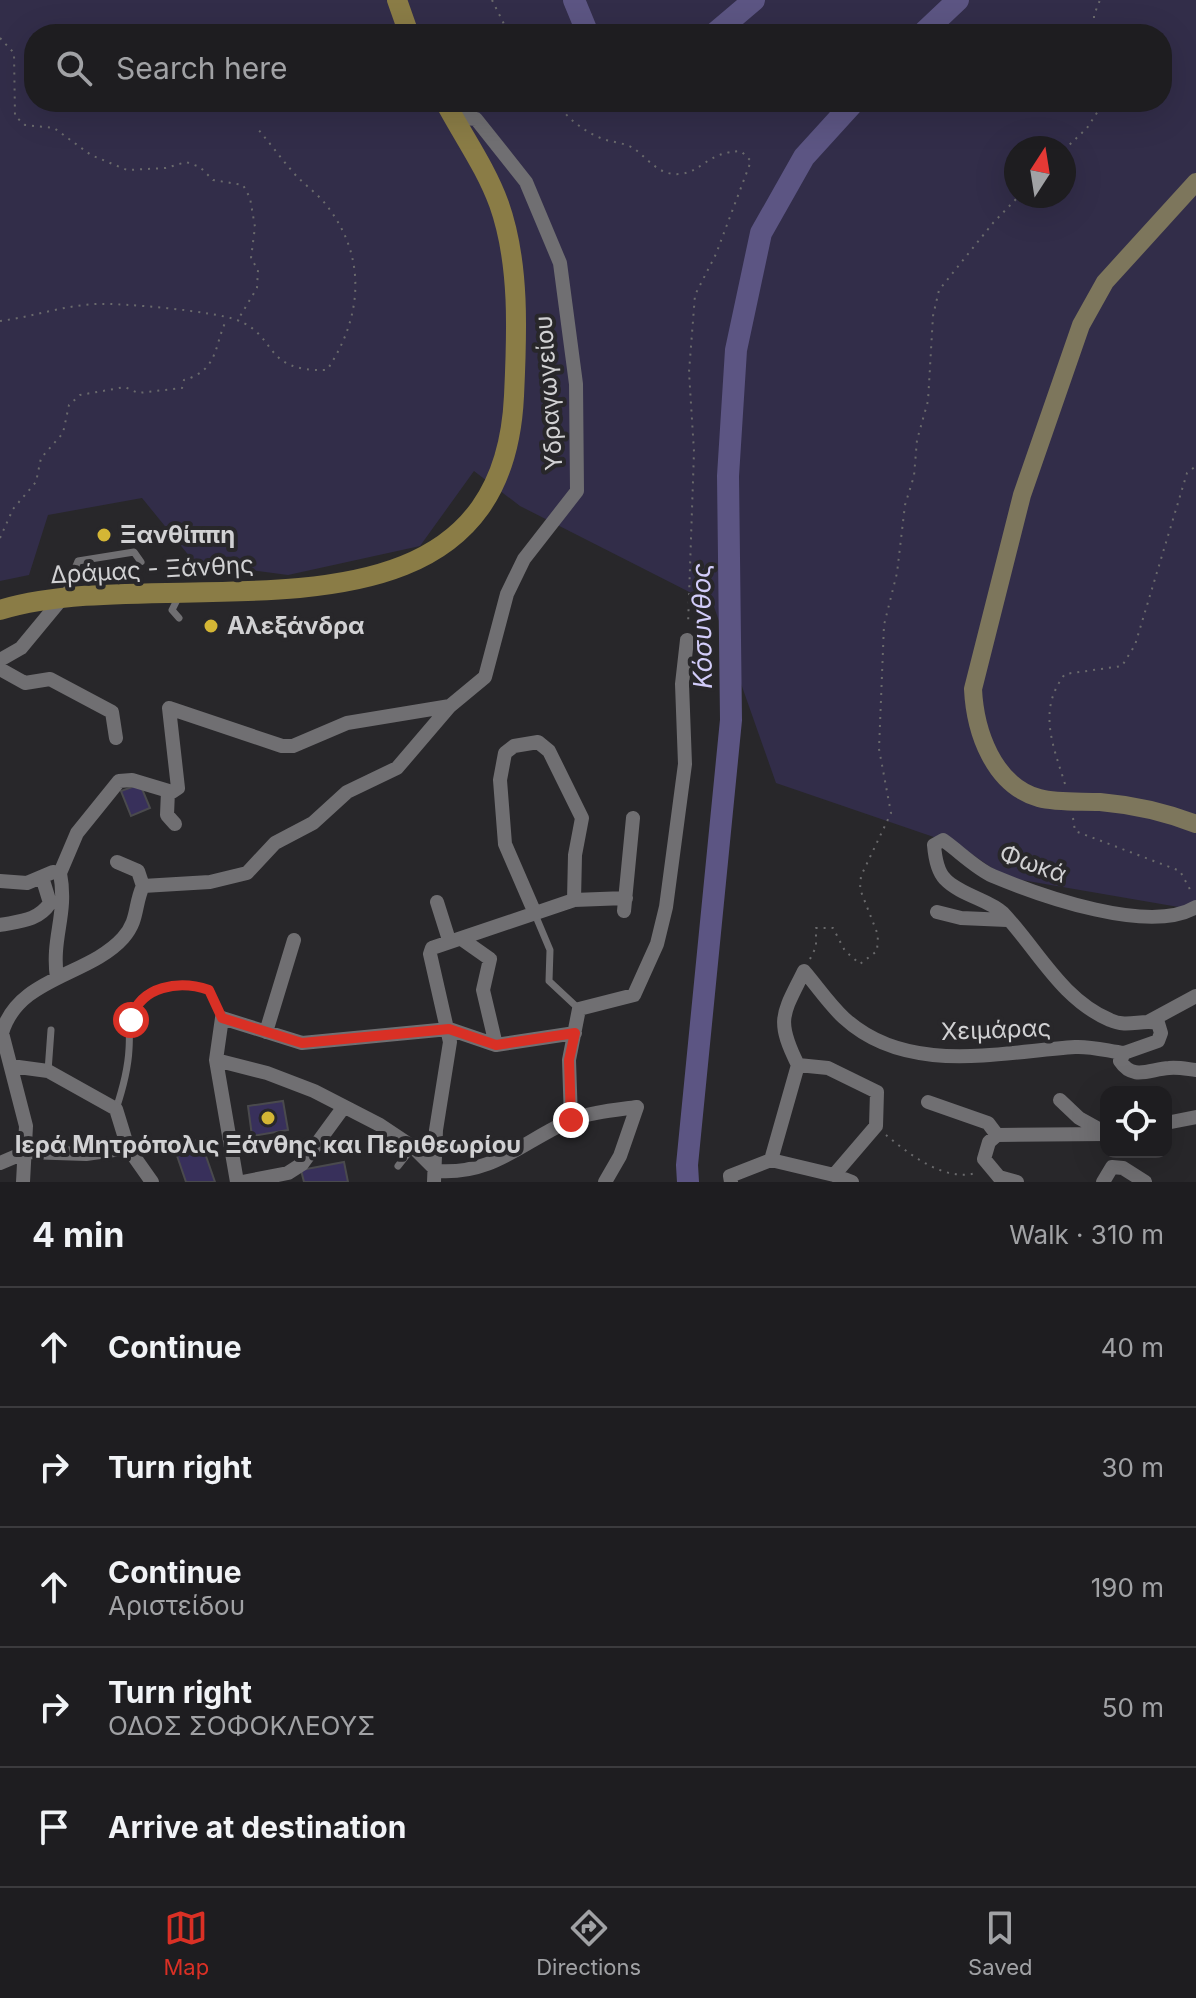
<!DOCTYPE html>
<html lang="en">
<head>
<meta charset="utf-8">
<style>
	body { margin:0; font-family:Inter,sans-serif; background:#262629; color:#f1f3f6 }
	.controls { position:absolute; right:24px; bottom:24px; display:grid; overflow:hidden; border-radius:16px; box-shadow:0 8px 32px #0002 }
	.controls button { width:72px; height:72px; display:grid; place-items:center; padding:0; border:0; border-bottom:2px solid #3c3b3e; background:#1e1d20; color:#f1f3f6; font:40px sans-serif }
	.compass { position:absolute; left:1004px; top:136px; width:72px; height:72px; border-radius:50%; background:#1e1d20; box-shadow:0 8px 32px #0002; rotate:12deg }
	.stop { position:absolute; width:24px; height:24px; margin:-18px; border:6px solid #d93025; border-radius:50%; background:#fff }
	.stop.end { background:#d93025; border-color:#fff; box-shadow:0 2px 8px #0008 }
	.list { margin:0; padding:0; list-style:none }
	h2 { display:flex; justify-content:space-between; align-items:center; height:104px; margin:0; padding:0 32px; font-size:34px }
	h2 small { font-size:26px; font-weight:400; color:#a1a2a5 }
	.list li { display:grid; grid-template-columns:52px 1fr auto; gap:24px; align-items:center; box-sizing:border-box; height:120px; padding:0 32px; border-top:2px solid #3c3b3e }
	.list b { display:block; font-size:30px; white-space:nowrap }
	.list p { margin:0; font-size:26px; white-space:nowrap; color:#a1a2a5 }
	.list em { font-size:26px; font-style:normal; color:#a1a2a5 }
	.icon { flex:none; width:44px; height:44px; fill:none; stroke:currentColor; stroke-width:2; stroke-linecap:round; stroke-linejoin:round }
	.map { position:relative; flex:none; width:1196px; height:1182px; overflow:hidden }
	.search { position:absolute; background:#1e1d20; box-shadow:0 8px 32px #0002; left:24px; right:24px; top:24px; height:88px; display:flex; align-items:center; gap:20px; box-sizing:border-box; padding:0 28px; border-radius:32px; color:#a1a2a5; font-size:30px }
	.sheet { height:704px; background:#1e1d20 }
	nav { display:flex; justify-content:space-around; align-items:center; box-sizing:border-box; height:112px; border-top:2px solid #3c3b3e; background:#1e1d20; font-size:22px; color:#a1a2a5 }
	nav a { display:grid; justify-items:center; gap:4px }
	nav .on { color:#d93025 }
	.map>svg:first-child { display:block }
</style>
</head>
<body>
<div class="map">
<svg width="1196" height="1182" viewBox="0 0 1196 1182">
	<rect width="100%" height="100%" fill="#28272a"/>
	<path fill="#322d49" fill-rule="evenodd" d="M0,0H1196V910L1005,877L960,846L776,783L713,604L520,506L474,471L420,546L288,575L195,563L142,498L48,515L29,575L0,581ZM34,34H1162V102H34ZM1016,148H1064V196H1016Z"/>
	<g fill="none" stroke-linecap="round" stroke-linejoin="round">
		<path stroke="#5c5583" stroke-width="22" d="M574,0L588,34
			M714,34L754,0
			M922,34L958,0
			M688,1182L687,1165L731,720L728,476L736,350L761,233L804,157L854,102"/>
	</g>
	<path fill="#38305b" stroke="#4a4a4d" stroke-width="2" d="M140,784L150,808L131,816L121,791Z
		M283,1101L288,1130L252,1136L248,1106Z
		M200,1139L215,1182H186L174,1147Z
		M344,1162L348,1182H304L301,1170Z"/>
	<g fill="none" stroke-linecap="round" stroke-linejoin="round">
		<path stroke="#6a6a6c" stroke-width="2" stroke-dasharray="2 6" stroke-linecap="butt" d="M492,0L509,34
			M1094,34V15L1100,0
			M0,38L14,53L15,116L25,125L54,128L91,155L127,170L166,168L186,162L200,167L213,180L243,185L250,198L255,227L251,258L258,270L257,288L239,318
			M556,102C568,119 583,131 603,139C612,142 625,143 633,148C648,158 658,176 680,174C702,172 707,152 741,151L751,161L716,254L695,295L689,372L694,452L688,625
			M1064,150L1087,128L1104,102
			M0,321C32,317 65,305 97,304C123,303 213,311 237,320C279,336 261,372 327,370C364,315 367,253 323,201C313,190 301,182 292,171C280,157 269,142 257,128
			M0,538L13,509L36,482L41,458L63,433L69,405L80,395L125,387L138,393L182,388L184,380C220,370 214,343 227,319
			M1065,784C1053,745 1037,710 1065,674L1122,666L1135,645L1187,473L1196,466
			M1073,818L1075,831L1180,871L1192,893
			M810,959L816,947V928H833L845,951L860,964L877,951L878,935L860,889L861,876L891,813L879,749L884,625L897,573L905,505L914,476L917,440L928,401L933,316L939,290L993,223L1019,196
			M886,1135C909,1154 944,1182 976,1173"/>
		<path stroke="#706f72" stroke-width="7" d="M64,595L78,561L134,552L141,562
			M179,618L172,610L179,596
			M534,912L550,950L549,981L579,1009
			M48,1071L51,1030
			M116,1109C123,1088 128,1070 129,1049C130,1037 128,1023 133,1011C146,982 184,982 209,990L222,1017
			M398,1166L413,1147"/>
		<path stroke="#706f72" stroke-width="14" d="M0,660L21,648L64,596
			M0,669L25,683L50,679L112,712L116,738
			M168,791L167,815L175,824
			M117,862L138,871L143,886
			M60,873L77,833L119,781L132,780L172,792L178,788L169,708L282,746H293L347,723L450,706
			M0,881L27,883L53,872L60,873C68,915 51,937 57,978
			M437,902L449,940
			M1196,907C1150,935 1041,896 993,876C975,868 959,851 943,840L934,845C935,857 937,871 945,879C960,895 990,900 1003,913C1038,950 1061,999 1110,1020C1127,1028 1142,1019 1158,1023L1161,1033L1158,1041L1124,1053L1120,1061C1133,1081 1150,1069 1169,1068C1178,1067 1187,1069 1196,1070
			M534,911L505,844L500,780L505,753L514,746L538,742L549,751L582,818L575,855L574,900
			M624,911L633,818
			M937,912L961,918L1007,920
			M0,925C20,921 38,921 50,903L42,877
			M463,940L490,959L483,990L496,1045
			M1148,1022L1196,996
			M266,1032L294,940
			M2,1033C18,977 89,976 123,938C139,920 134,905 143,886L210,882L247,873L275,843L313,823L347,792L397,768L450,706L485,677L507,594L524,559L577,491L576,384L560,263L526,182L476,119L453,117
			M2,1033L26,1126L23,1182
			M216,1060L267,1073L314,1091L380,1125L413,1147L437,1171
			M11,1066L48,1071L116,1109L128,1148L152,1182
			M1060,1100L1079,1118L1106,1133
			M928,1102L988,1123L997,1135
			M571,1120L569,1060L579,1009L634,995L657,944L666,907L685,764L682,684L687,640
			M1166,1123L1196,1117
			M771,1160L798,1065
			M0,1163L26,1152L86,1154L128,1148
			M437,1171C493,1175 522,1142 569,1121C590,1112 616,1110 637,1107L620,1156L605,1182
			M237,1182L216,1060L222,1018L302,1043L449,1029L496,1045L575,1033
			M242,1182L288,1173L302,1164L343,1108
			M434,1182L436,1130L450,1042L430,954L432,948L574,900L626,898
			M731,1182L730,1176L771,1160L834,1175
			M852,1182L834,1175L876,1126L877,1092L828,1068L798,1065C775,1019 783,1014 804,971C817,986 829,1004 844,1018C907,1076 999,1052 1075,1047C1091,1046 1108,1051 1124,1053
			M1017,1182L999,1177L984,1159L989,1142L997,1135L1106,1134
			M1103,1182L1112,1167L1123,1168L1145,1182"/>
		<path stroke="#7d765c" stroke-width="18" d="M1196,182L1105,282L1081,325L1022,495L973,689C975,731 993,785 1039,798C1058,803 1081,801 1100,802C1134,805 1165,812 1196,824"/>
		<path stroke="#8a7c46" stroke-width="20" d="M397,0L409,34
			M0,610C170,558 501,670 514,396C517,334 520,263 499,204C486,168 463,136 445,102"/>
	</g>
	<g fill="none" stroke-linecap="round" stroke-linejoin="round">
		<path stroke="#d93025" stroke-width="10" d="M131,1020C140,985 180,980 209,990L222,1018L302,1043L449,1029L496,1045L575,1033L569,1060L571,1120"/>
	</g>
	<g fill="#d4b635" stroke="#28272a" stroke-width="3">
		<circle cx="104" cy="535" r="8"/>
		<circle cx="211" cy="626" r="8"/>
		<circle cx="268" cy="1118" r="8"/>
	</g>
	<g text-anchor="middle" stroke-width="8" stroke-linejoin="round" paint-order="stroke">
		<g font-size="24" fill="#d1d1d3" stroke="#28272a">
			<text transform="translate(549 393) rotate(-94)" y="8">Υδραγωγείου</text>
			<text transform="translate(152 570) rotate(-3)" y="8">Δράμας - Ξάνθης</text>
			<text transform="translate(1033 864) rotate(20)" y="8">Φωκά</text>
			<text transform="translate(996 1030) rotate(-2)" y="8">Χειμάρας</text>
		</g>
		<g font-size="24" font-weight="bold" fill="#d1d1d3" stroke="#28272a" text-anchor="start">
			<text x="120" y="543">Ξανθίππη</text>
			<text x="227" y="634">Αλεξάνδρα</text>
			<text x="268" y="1153" text-anchor="middle">Ιερά Μητρόπολις Ξάνθης και Περιθεωρίου</text>
		</g>
		<g font-size="26" font-style="italic" fill="#d2ccf9" stroke="#28272a">
			<text transform="translate(702 626) rotate(-91)" y="9">Κόσυνθος</text>
		</g>
	</g>
</svg>
<div class="controls">
<button><svg class="icon" aria-label="locate" viewBox="0 0 24 24"><circle cx="12" cy="12" r="6"/><path d="M12 2v4M12 18v4M2 12h4M18 12h4"/></svg></button>
</div>
<svg class="compass" viewBox="-18 -18 36 36"><path d="M0-13l5 13h-10z" fill="#e53935"/><path d="M0 13l5-13h-10z" fill="#a1a2a5"/></svg>
<div class="stop" style="left:131px;top:1020px"></div>
<div class="stop end" style="left:571px;top:1120px"></div>
<div class="search"><svg class="icon" aria-label="search" viewBox="0 0 24 24"><circle cx="10" cy="10" r="6"/><path d="M15 15l6 6"/></svg>Search here</div>
</div>
<section class="sheet">
<h2>4 min<small>Walk · 310 m</small></h2>
<ul class="list">
<li><svg class="icon" aria-label="ahead" viewBox="0 0 24 24"><path d="M12 20V5M6 11l6-6 6 6"/></svg><div><b>Continue</b></div><em>40 m</em></li>
<li><svg class="icon" aria-label="right" viewBox="0 0 24 24"><path d="M7 20v-9h11M14 6l5 5-5 5"/></svg><div><b>Turn right</b></div><em>30 m</em></li>
<li><svg class="icon" aria-label="ahead" viewBox="0 0 24 24"><path d="M12 20V5M6 11l6-6 6 6"/></svg><div><b>Continue</b><p>Αριστείδου</p></div><em>190 m</em></li>
<li><svg class="icon" aria-label="right" viewBox="0 0 24 24"><path d="M7 20v-9h11M14 6l5 5-5 5"/></svg><div><b>Turn right</b><p>ΟΔΟΣ ΣΟΦΟΚΛΕΟΥΣ</p></div><em>50 m</em></li>
<li><svg class="icon" aria-label="arrive" viewBox="0 0 24 24"><path d="M6 21V4h12l-3 4 3 4H6"/></svg><div><b>Arrive at destination</b></div></li>
</ul>
</section>
<nav>
<a class="on"><svg class="icon" aria-label="map" viewBox="0 0 24 24"><path d="M3 6l6-2 6 2 6-2v14l-6 2-6-2-6 2zM9 4v14M15 6v14"/></svg>Map</a>
<a><svg class="icon" aria-label="directions" viewBox="0 0 24 24"><path d="M12 3l9 9-9 9-9-9zM9 14v-3h6M13 9l2 2-2 2"/></svg>Directions</a>
<a><svg class="icon" aria-label="saved" viewBox="0 0 24 24"><path d="M7 4h10v16l-5-4-5 4z"/></svg>Saved</a>
</nav>
</body>
</html>
